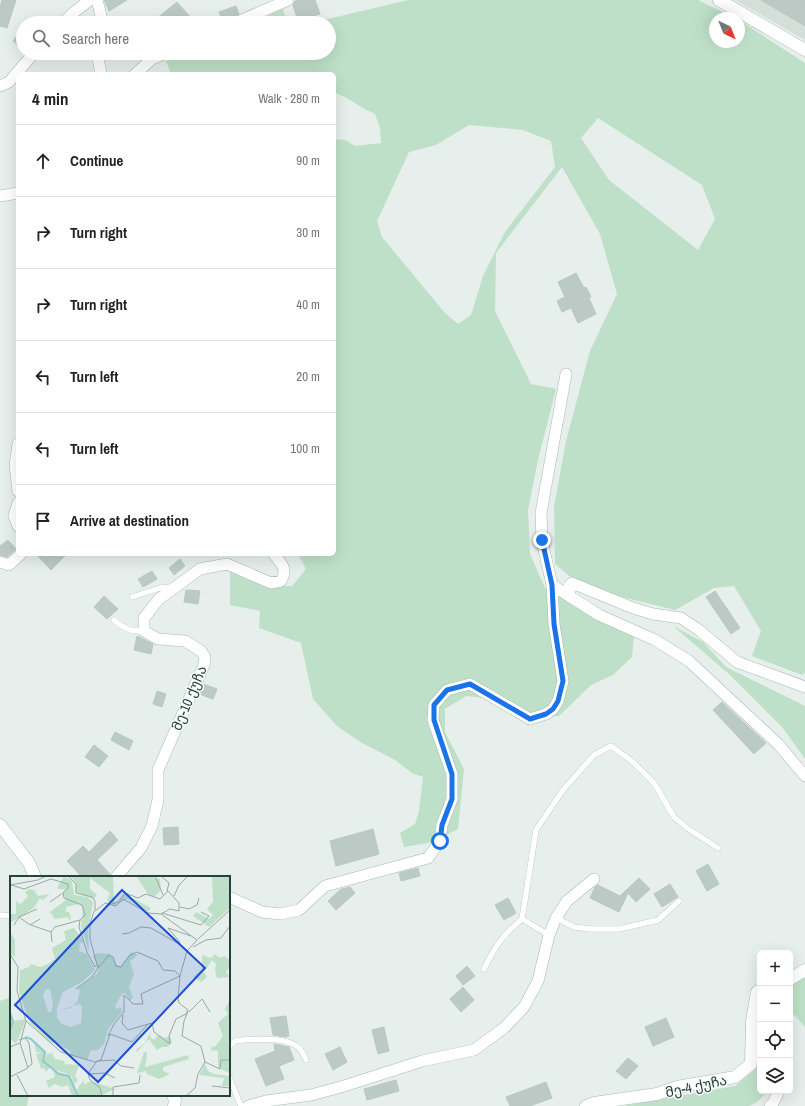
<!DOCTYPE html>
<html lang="en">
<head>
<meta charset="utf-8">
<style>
	body { margin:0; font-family:"Archivo Narrow","Noto Sans Georgian",sans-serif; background:#f6f6f6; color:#222 }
	.controls { position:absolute; right:12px; bottom:12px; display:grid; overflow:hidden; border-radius:6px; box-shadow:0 4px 16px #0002 }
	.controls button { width:36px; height:36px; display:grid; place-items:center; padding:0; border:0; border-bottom:1px solid #e0e0e0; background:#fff; color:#222; font:20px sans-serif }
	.compass { position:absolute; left:709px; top:12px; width:36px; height:36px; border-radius:50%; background:#fff; box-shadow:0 4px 16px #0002; rotate:137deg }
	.stop { position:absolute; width:12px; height:12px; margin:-9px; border:3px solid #1a73e8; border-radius:50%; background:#fff }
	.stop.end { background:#1a73e8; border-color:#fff; box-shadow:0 1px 4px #0008 }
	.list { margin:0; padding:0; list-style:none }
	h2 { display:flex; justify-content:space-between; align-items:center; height:52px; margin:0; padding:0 16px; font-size:17px }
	h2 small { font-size:13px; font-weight:400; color:#767676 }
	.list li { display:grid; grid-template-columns:26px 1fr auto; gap:12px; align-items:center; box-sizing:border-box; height:72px; padding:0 16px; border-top:1px solid #e0e0e0 }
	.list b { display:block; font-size:15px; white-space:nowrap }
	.list em { font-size:13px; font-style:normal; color:#767676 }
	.icon { flex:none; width:22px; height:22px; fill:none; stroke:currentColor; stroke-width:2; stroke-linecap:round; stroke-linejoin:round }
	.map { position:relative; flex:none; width:805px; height:1106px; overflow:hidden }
	.search { position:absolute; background:#fff; box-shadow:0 4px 16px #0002; left:16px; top:16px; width:320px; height:44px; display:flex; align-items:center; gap:10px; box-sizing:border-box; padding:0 14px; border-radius:22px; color:#767676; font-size:15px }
	.panel { position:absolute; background:#fff; box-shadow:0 4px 16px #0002; left:16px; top:72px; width:320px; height:484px; border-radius:6px }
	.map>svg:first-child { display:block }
</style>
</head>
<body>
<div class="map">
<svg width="805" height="1106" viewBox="0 0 805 1106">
	<rect width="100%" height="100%" fill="#e6efeb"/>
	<path fill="#d4dfda" d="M735,0H805V40Z"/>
	<path fill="#bfe0c8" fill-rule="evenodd" d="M408,0H698L735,18H715V42H739V20L805,63V673L802,675L752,656L761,631L734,586L714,588L675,610L626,598L578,583L555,564L554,507L566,441L590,351L617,294L600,234L562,167L496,253L495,311L531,384L556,389L538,460L528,510L530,554L545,588L635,625L632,657L613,675L591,685L559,716L525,717L496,699L466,696L445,709V732L464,769L458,829L433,842L404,847L400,833L415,824L419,811L423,777L412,773L395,760L362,743L337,726L313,699L301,643L259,628L260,611L230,605V570L276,586H292L306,569L298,554H334V139L345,140L355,146L381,143L380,128L375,114C361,108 349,98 334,92V74H171L166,61L184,53H329V23H311ZM598,118L702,185L715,219L698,250L609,180L581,138ZM469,125L523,130L551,141L555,167L505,232L483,276L471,315L458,324L445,313L382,237L377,221L409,152L436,145Z
		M283,9L287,23H252Z
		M673,626L703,642L726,667L805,706V759L783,728L730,675Z
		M805,978V1027L792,1012H790V983Z
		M11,997V1066L9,1084H11V1095H29L27,1106H0V1001Z
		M760,1012V1091H767C762,1098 756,1104 748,1106H624L735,1086L754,1070Z"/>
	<path fill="#bbcac4" stroke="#b8c9c2" d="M2,0H16L7,28L0,26V7Z
		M104,0H127L109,11Z
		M299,0H315L320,14L298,21L293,5L295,1Z
		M761,0H805V26Z
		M177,2L191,18L185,23H151Z
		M236,6L239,14L223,21L219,12Z
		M23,27V49L13,41Z
		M576,273L584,288L586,287L591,297L589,298L596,314L578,323L571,308L562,312L557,301L565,297L558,282Z
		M8,540L16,549L7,557L0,555V546Z
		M36,554H67L51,570Z
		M180,559L185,566L174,575L169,568Z
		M152,571L157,579L143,587L138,579Z
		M186,590L200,591L198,604L184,602Z
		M715,591L740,628L731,634L706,597Z
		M104,596L118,609L107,619L94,607Z
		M137,636L153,644L151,654L134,650Z
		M203,684L217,689L213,699L199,694Z
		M157,691L166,694L162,707L153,704Z
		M722,702L766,743L754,754L713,710Z
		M115,732L133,741L129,750L111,740Z
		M94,745L108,756L99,767L85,757Z
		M178,827L179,844L164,845L163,828Z
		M373,829L379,854L336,866L330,841Z
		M110,831L118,840L97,860L110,874L109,877H82L67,861L83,846L89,852Z
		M708,864L719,884L707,891L696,871Z
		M418,868L420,876L401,881L399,873Z
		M639,878L650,889L636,902L628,893L619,912L590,898L595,887L598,885L620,896Z
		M670,884L678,897L662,907L654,894Z
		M350,887L355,893L336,910L328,901L341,889Z
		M508,898L516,913L504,920L495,905Z
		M467,966L475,976L463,985L456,976Z
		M463,987L474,1000L461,1012L450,999Z
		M286,1016L289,1036L285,1037L273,1035L270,1018Z
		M666,1018L674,1037L653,1046L645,1027Z
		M384,1027L389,1051L378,1054L372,1030Z
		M274,1044L289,1047L294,1060L279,1066L284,1079L266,1086L255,1059L275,1051Z
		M340,1047L347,1062L333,1070L325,1054Z
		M628,1058L638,1066L626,1079L616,1071Z
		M396,1080L399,1091L367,1100L364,1089Z
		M546,1082L552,1098L530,1106H510L506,1097Z"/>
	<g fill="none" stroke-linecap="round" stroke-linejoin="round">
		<g stroke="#a8b8b2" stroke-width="6">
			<path id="service" d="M132,597L160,588L172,587
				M114,620C123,629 133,632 144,631
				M0,915L11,916
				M556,918L574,927L591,929H619L658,920L679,901
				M522,919L536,830L563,790L594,755L611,746L633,762L654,783L674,817L687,828L718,848
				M484,969C495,946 503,935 522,919L549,935
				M229,1047L235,1041C251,1039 282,1037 295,1045C300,1048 304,1054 306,1060
				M229,1077L241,1106"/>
		</g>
		<g stroke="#a8b8b2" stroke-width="12">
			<path id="minor" d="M97,0L102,20L101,23
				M63,23L73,13L90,0
				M235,23L288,0
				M97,53L101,74
				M135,74L152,59L166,53
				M0,86L9,82L34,53
				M0,196L18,193
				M566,374L541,513L542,541L552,585L599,615L655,640L689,661L778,744L805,776
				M18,444L15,465L18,491
				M18,503L14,516L18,526
				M0,562L9,565L21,554
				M570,597L569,586L572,583L633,608L653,614L681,618L699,630L737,662L805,687
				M116,877L141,848L152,826L158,800V770L204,665L205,657L201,651L185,641L158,639L144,631V618L159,599L200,569L227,564L271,583L281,581C288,568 282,565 274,554
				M229,897L262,912L280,914L299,910L325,886L428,858L440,841L442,825L452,799V774L433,720L434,705L447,690L470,684L530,719L546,714L553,709L558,701L563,681L554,624L552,585
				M248,1106L266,1101L311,1095L341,1087L422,1061L474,1050L504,1028L524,1007L538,981L549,935L556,918L567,901L594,879
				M770,1106L772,1105L779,1091"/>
		</g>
		<g stroke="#a8b8b2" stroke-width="13">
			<path id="tertiary" d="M719,0L805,50
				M0,825L29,863L35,877
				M790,979L805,970
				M173,1095L175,1100L174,1106
				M586,1106L594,1103L657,1094L677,1087L735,1077L751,1064L752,1021L757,992L760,990"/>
		</g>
		<use href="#service" stroke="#fff" stroke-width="5.5"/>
		<use href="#minor" stroke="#fff" stroke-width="11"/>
		<use href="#tertiary" stroke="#fff" stroke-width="12"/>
	</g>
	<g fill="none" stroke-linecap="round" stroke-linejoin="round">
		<path stroke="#1a73e8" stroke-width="5" d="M440,841L442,825L452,799V774L434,720V705L447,690L470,684L530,719L546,714L553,709L558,701L563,681L554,624L552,585L542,540"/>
	</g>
	<g text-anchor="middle" stroke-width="3" stroke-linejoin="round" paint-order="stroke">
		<g font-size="14" fill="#24423a" stroke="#f7fbf9">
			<text transform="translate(189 698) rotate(-67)" y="5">მე-10 ქუჩა</text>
			<text transform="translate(696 1086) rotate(-12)" y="5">მე-4 ქუჩა</text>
		</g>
	</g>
	<g transform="translate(10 876)">
		<rect width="220" height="220" fill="#e6efeb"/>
		<path d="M54,0L62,5L64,19L77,21L83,26L78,55L79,76L71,51L73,31L69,28L56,31V36H59L61,43L59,44L58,41L45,43L40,36L56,24L53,16L55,13H48V10ZM60,0H103L104,25L107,27L113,19H117L141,32L138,36L117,23L104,30L100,27L97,24L100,17L80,2V13L87,19L84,23L70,18L66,15V7ZM115,0H139L150,3L151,14L144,21L138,18L126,0ZM202,0H220V32L199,51L183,40L186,36L199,43L203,39L197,33L203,26ZM18,13L24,14L28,20L40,18L32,24L30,22L24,32L0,47V38H6V25L11,28L18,20L15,17ZM64,52L74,66L70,67L69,75L77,78L85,94L72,106L53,116L46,135L61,132L67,126L70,115L68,112L87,98L89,93L83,80L86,77L100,78L107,89L111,90L121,76L128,79L120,85L124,98L119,111L123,121L120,125L115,117L112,118L105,130L107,133L111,131L112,136L98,153L94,168L86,175L81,174L77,184L60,178L61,175L46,167H41L20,147L9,116L10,94L19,91L21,88L30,91L36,89L45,83L42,72L56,64L54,55ZM40,113L43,129L41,136H38L33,119L35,114ZM70,128L72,131L71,147L61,151L52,148L47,142V135ZM0,56L5,64V81L0,77ZM205,78L210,82L215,80L220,85V91L216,95L219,101L207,102L205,95L206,88L202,84L194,96L197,101L191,106L183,101L192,93V79L201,82ZM220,123V197L208,192V175L201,174L202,170L205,171L213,160L208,147L218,138L215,133ZM0,136L3,145L15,143V146L6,168L0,162ZM141,155L140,161L144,164L148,159L155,162L160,160L162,166L158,171H152L147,174L139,163L127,176L126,174L135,167ZM24,165L36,178L33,184L40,191L36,196L34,192L31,193L26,178L31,177L26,176ZM134,176H137V180L135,191L178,179L179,183L153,191V195L160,198L149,203L137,198L136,195L127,197ZM42,177L45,183L55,185L54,188L69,189L65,200L68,204L64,208L61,199L43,193L34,184L37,178ZM195,188L198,195L204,198L220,200V210H212L214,202L189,199ZM43,194L59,200L68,220H62L58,209L52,211L45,208L39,212L36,205L45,201ZM73,205L75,208L81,205L105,213L90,220H69L67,213Z" fill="#bfe0c8" fill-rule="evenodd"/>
		<path fill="none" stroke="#8ec9d4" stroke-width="2" d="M0,136L3,146L0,153M15,161L21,163L35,176L33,185L49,198L59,200L68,220"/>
		<path fill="none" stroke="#98aaa4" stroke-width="1" d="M58,0L66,8V17L82,21L85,25V35L95,27L106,30L113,23L138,37L151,38M145,0L153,19M151,0L159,7L157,15M0,9L28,4L36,0M1,9L14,13L41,3L58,8V12L53,17L54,22L72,29L75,39L70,44L45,51L41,56L42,66M164,20L169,9L178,0M40,26L53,17M102,28L108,26L115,17L128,22L136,18L150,23L158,15L169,27V35L160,33L151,38M170,31L179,33L187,29L189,22M152,37L191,49L199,40L191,36M151,38L187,64L177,75L170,100L168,123L169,127L178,134M9,41L20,49L30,43M70,44L69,51L77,76L85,91L87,89M4,49L9,41L27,33M21,49L41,56M112,58L119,57L131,51L141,52L169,68L170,66L158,52L181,60M188,63L220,34M183,71L196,64L211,62L220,50M0,78L8,91L7,115L16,145L10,167L0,171M88,92L99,79L103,81L106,90L111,91L119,80L127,76L148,85L153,94L165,95L170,100M66,113L82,101L88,92L80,63V48L84,35M179,136L192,123L200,136M113,139L112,147L118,154L142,147L144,156L160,168L159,160L166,143L176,138L178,134M16,145L51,176L85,186L91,184L100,158L122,166L138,148M98,160L104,148L114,136V119L123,128H133L131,118L170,100M9,164L15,162L19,167L22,188L18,191M87,185L78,198L80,204L90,212L92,220M88,185L104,184L111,190L124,192M195,186L210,193L211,184H220M78,198L95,197L105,202M7,199L18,220M0,201L18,192L10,167M202,210L220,212M103,220V211L129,207L130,199M176,220L185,212L188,198L195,186L191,170L172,160L174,145L178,135"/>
		<path fill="#1d4ed8" fill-opacity="0.15" stroke="#1d4ed8" stroke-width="2" d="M112,14L195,92L88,206L5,129Z"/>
		<rect width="220" height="220" fill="none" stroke="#24423a" stroke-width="2"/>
	</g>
</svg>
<div class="controls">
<button>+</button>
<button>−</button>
<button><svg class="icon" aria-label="locate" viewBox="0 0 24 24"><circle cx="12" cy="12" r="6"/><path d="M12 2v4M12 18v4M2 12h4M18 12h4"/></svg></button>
<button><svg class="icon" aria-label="layers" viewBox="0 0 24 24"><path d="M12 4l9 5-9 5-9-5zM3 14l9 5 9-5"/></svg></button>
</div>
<svg class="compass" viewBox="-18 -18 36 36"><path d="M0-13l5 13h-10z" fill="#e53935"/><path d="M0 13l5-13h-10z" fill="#767676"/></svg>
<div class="stop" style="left:440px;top:841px"></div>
<div class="stop end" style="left:542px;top:540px"></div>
<div class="search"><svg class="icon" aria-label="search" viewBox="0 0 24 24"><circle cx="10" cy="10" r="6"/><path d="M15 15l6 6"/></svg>Search here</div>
<section class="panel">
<h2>4 min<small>Walk · 280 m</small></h2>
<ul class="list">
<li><svg class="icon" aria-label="ahead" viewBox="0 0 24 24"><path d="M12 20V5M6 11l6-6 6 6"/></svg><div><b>Continue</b></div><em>90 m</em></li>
<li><svg class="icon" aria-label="right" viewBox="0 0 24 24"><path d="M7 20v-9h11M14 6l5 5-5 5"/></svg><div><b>Turn right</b></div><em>30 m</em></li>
<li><svg class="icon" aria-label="right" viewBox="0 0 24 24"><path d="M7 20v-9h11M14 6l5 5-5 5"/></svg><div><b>Turn right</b></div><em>40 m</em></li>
<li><svg class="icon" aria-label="left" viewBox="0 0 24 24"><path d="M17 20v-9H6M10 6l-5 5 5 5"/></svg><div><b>Turn left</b></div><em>20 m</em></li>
<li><svg class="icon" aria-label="left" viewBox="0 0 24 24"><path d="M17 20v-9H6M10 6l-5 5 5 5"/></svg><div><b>Turn left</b></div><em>100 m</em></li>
<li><svg class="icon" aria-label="arrive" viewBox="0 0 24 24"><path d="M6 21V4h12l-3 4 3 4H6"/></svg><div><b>Arrive at destination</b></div></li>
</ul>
</section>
</div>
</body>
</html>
